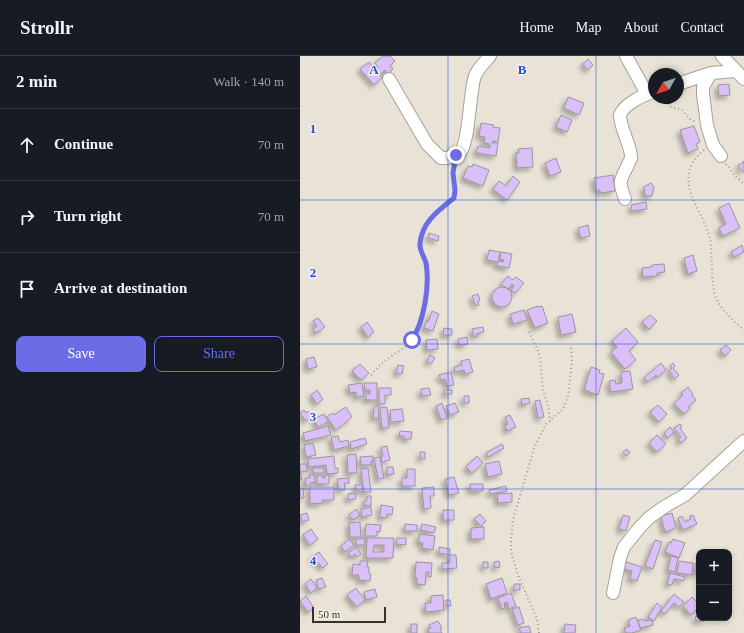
<!DOCTYPE html>
<html lang="en">
<head>
<meta charset="utf-8">
<style>
	body { margin:0; font-family:Georgia,serif; background:#20242c; color:#f1f3f6 }
	.controls { position:absolute; right:12px; bottom:12px; display:grid; overflow:hidden; border-radius:8px; box-shadow:0 2px 6px #0003 }
	.controls button { width:36px; height:36px; display:grid; place-items:center; padding:0; border:0; border-bottom:1px solid #363941; background:#171b24; color:#f1f3f6; font:20px sans-serif }
	.compass { position:absolute; left:348px; top:12px; width:36px; height:36px; border-radius:50%; background:#171b24; box-shadow:0 2px 6px #0003; rotate:230deg }
	.scale { position:absolute; left:12px; bottom:10px; width:74px; box-sizing:border-box; padding-left:4px; border:2px solid #35322e; border-top:0; font-size:11px; line-height:14px; white-space:nowrap; color:#35322e; -webkit-text-stroke:3px #f6f0e3; paint-order:stroke }
	.stop { position:absolute; width:12px; height:12px; margin:-9px; border:3px solid #6c6ce6; border-radius:50%; background:#fff }
	.stop.end { background:#6c6ce6; border-color:#fff; box-shadow:0 1px 4px #0008 }
	.list { margin:0; padding:0; list-style:none }
	h2 { display:flex; justify-content:space-between; align-items:center; height:52px; margin:0; padding:0 16px; font-size:17px }
	h2 small { font-size:13px; font-weight:400; color:#9ea1a6 }
	.list li { display:grid; grid-template-columns:26px 1fr auto; gap:12px; align-items:center; box-sizing:border-box; height:72px; padding:0 16px; border-top:1px solid #363941 }
	.list b { display:block; font-size:15px; white-space:nowrap }
	.list em { font-size:13px; font-style:normal; color:#9ea1a6 }
	.actions { display:flex; gap:8px; padding:12px 16px }
	.actions a { flex:1; padding:9px 0; border:1px solid #6c6ce6; border-radius:8px; text-align:center; font-size:14px; color:#6c6ce6 }
	.actions .main { background:#6c6ce6; color:#fff }
	.icon { flex:none; width:22px; height:22px; fill:none; stroke:currentColor; stroke-width:2; stroke-linecap:round; stroke-linejoin:round }
	.map { position:relative; flex:none; width:444px; height:577px; overflow:hidden }
	header { display:flex; align-items:center; gap:24px; box-sizing:border-box; height:56px; padding:0 20px; background:#171b24; border-bottom:1px solid #363941 }
	header strong { font-size:19px }
	nav { display:flex; gap:22px; margin-inline-start:auto; font-size:14px }
	main { display:flex }
	aside { flex:1; background:#171b24 }
	.map>svg:first-child { display:block }
</style>
</head>
<body>
<header>
<strong>Strollr</strong>
<nav><a>Home</a><a>Map</a><a>About</a><a>Contact</a></nav>
</header>
<main>
<aside>
<h2>2 min<small>Walk · 140 m</small></h2>
<ul class="list">
<li><svg class="icon" aria-label="ahead" viewBox="0 0 24 24"><path d="M12 20V5M6 11l6-6 6 6"/></svg><div><b>Continue</b></div><em>70 m</em></li>
<li><svg class="icon" aria-label="right" viewBox="0 0 24 24"><path d="M7 20v-9h11M14 6l5 5-5 5"/></svg><div><b>Turn right</b></div><em>70 m</em></li>
<li><svg class="icon" aria-label="arrive" viewBox="0 0 24 24"><path d="M6 21V4h12l-3 4 3 4H6"/></svg><div><b>Arrive at destination</b></div></li>
</ul>
<div class="actions"><a class="main">Save</a><a>Share</a></div>
</aside>
<div class="map">
<svg width="444" height="577" viewBox="0 0 444 577">
	<defs>
		<filter id="shadow"><feDropShadow dx="-3.5" dy="3.5" stdDeviation="2" flood-color="#0004"/></filter>
	</defs>
	<rect width="100%" height="100%" fill="#e8e3d6"/>
	<path fill="#dac0f6" stroke="#9a95a1" fill-rule="evenodd" filter="url(#shadow)" d="M83,0H90L95,5L90,10L93,13L88,18L85,14L80,19L75,13L78,11L75,7Z
		M288,3L293,9L288,14L283,8Z
		M69,6L82,22L74,29L60,13Z
		M429,28L430,39L419,40L418,29Z
		M268,41L284,47L279,59L264,52Z
		M261,59L272,64L267,76L256,71Z
		M181,67L194,69L193,71L200,72L198,86L193,85L192,87H198L196,100L176,97L178,90L190,92V88L184,87L185,81L179,80Z
		M394,70L400,86L396,88L398,93L388,97L380,74Z
		M232,92L233,111L217,112L216,97H219L218,93Z
		M256,102L261,116L250,120L245,107Z
		M444,105V117L438,110Z
		M173,108L189,114L183,130L163,122L168,110L172,111Z
		M313,119L315,135L300,137V134H296L294,122Z
		M213,120L220,126L207,144L193,133L199,125L206,130Z
		M351,127L354,131L352,140H345L344,131Z
		M346,146L347,153L332,155L331,149Z
		M429,147L440,172L423,180L419,172L426,168L419,152Z
		M288,169L290,180L281,182L278,172Z
		M129,177L139,180L138,185L128,182Z
		M442,189L444,196L434,201L431,196Z
		M189,194L200,196L198,206L187,204Z
		M201,196L212,198L209,212L197,210L198,205L203,206L204,204L200,203Z
		M393,199L397,215L388,218L384,202Z
		M364,208L365,216L357,217V220L343,221L342,212L352,211V209Z
		M208,220L213,224L216,221L224,227L215,237L211,234L214,230L212,228L208,233L201,228Z
		M192 241a10 10 0 1 1 20 0a10 10 0 1 1-20 0Z
		M178,238L180,244L178,245L179,249L176,250L172,240Z
		M238,250L239,251L242,250L248,267L235,272L227,254Z
		M224,254L227,264L213,268L210,258Z
		M132,255L139,258L133,275L124,272L126,265L128,266Z
		M272,258L276,276L261,279L258,261Z
		M350,259L357,265L349,273L342,266Z
		M18,262L25,271L16,277L13,273L17,270L13,265Z
		M67,266L74,276L68,281L61,271Z
		M183,271L184,276L176,278L177,281H174L172,273Z
		M144,272L152,273V279H143Z
		M326,272L338,286L329,295L336,304L325,313L311,296L317,291L312,285Z
		M167,281L168,288L159,289L158,283Z
		M137,283L138,293L127,294L126,284Z
		M426,289L431,294L425,300L420,294Z
		M130,299L135,302L131,308L127,305Z
		M14,301L17,311L8,313L6,303Z
		M169,303L173,316L165,318L164,314L155,316L154,311L162,309L161,305Z
		M361,307L366,314L358,321L356,319L348,326L344,322Z
		M373,307L375,310L373,312L379,319L375,323L369,315L372,312L370,310Z
		M60,308L69,317L61,324L52,315Z
		M98,309L104,310L102,318L96,317Z
		M291,311L300,314L299,317L304,318L298,339L284,334Z
		M330,315L333,333L311,336L309,325L315,324L316,328L322,327L321,316Z
		M151,316L154,329L147,330L145,323L141,324L139,319Z
		M62,327L64,340L56,341V336L50,337L48,329Z
		M64,327H77V344H66V337L70,338V334H65Z
		M388,331L393,338L392,339L396,344L388,351L390,353L384,358L374,347L383,339L381,337Z
		M79,332H91V339H85V348H79Z
		M129,332L131,339L122,340L121,333Z
		M17,334L23,343L17,348L11,339Z
		M144,334H152V338H144Z
		M164,340H169V347H164Z
		M229,342L230,347L222,349L221,343Z
		M240,344L244,361L238,362L235,345Z
		M142,347L147,362L141,364L136,350Z
		M155,347L159,356L150,359L146,350Z
		M358,349L367,358L359,366L350,356Z
		M74,350H78L79,362H73Z
		M46,351L52,361L36,374L27,361L32,357L34,359Z
		M87,351L89,372H82L80,352Z
		M102,353L104,365L91,366L90,354Z
		M4,354L6,357L8,355L12,360L6,365L0,357Z
		M24,358L28,366L18,371L14,363Z
		M210,359L216,371L207,375L205,369L208,368L205,361Z
		M380,368L382,370L380,372L387,382L381,387L378,383L381,381L374,372Z
		M28,370L31,379L5,385L3,377Z
		M370,371L374,376L368,382L364,377Z
		M100,375L112,376L111,383H104V380H99Z
		M357,379L366,388L357,396L349,387Z
		M38,380L40,386L48,384L49,390L34,394L31,381Z
		M65,382L67,388L51,393L50,386Z
		M13,387L16,399L6,401L4,389Z
		M202,388L204,392L188,401L186,397Z
		M87,390L90,404L82,406L81,401L83,400L81,391Z
		M327,393L330,397L326,400L323,396Z
		M120,396H125V403H121Z
		M56,398L57,417H48L47,399Z
		M34,400L35,412H38V417L27,418L26,409L9,411L8,403Z
		M73,400V405H71V409H61L60,401Z
		M177,400L183,407L172,417L166,411Z
		M80,401L84,422L78,423L74,402Z
		M199,405L202,418L188,421L185,408Z
		M0,408H6L7,415L0,416L2,424H0Z
		M87,411H93L94,418L87,419Z
		M13,412H24V417H13Z
		M68,412L71,436H64L61,413Z
		M107,413H115V430H102V422H107Z
		M9,419H14L15,426L10,427V430H6L5,422H10Z
		M22,419V422H25L24,419H29V428H17V420Z
		M154,421L159,437L149,439L145,423Z
		M49,422V427H44L45,434H39L37,423Z
		M170,428H183V435H170Z
		M55,429H62V436L56,434Z
		M206,430L207,435L190,438L189,434Z
		M10,431H34V444H22L23,447L10,448Z
		M134,431V440H130L131,452L124,453L122,432Z
		M0,432H3L4,442H0Z
		M55,437L56,443L48,444V438Z
		M212,437V446L198,447L197,438Z
		M67,440H71V450L64,449V446H66Z
		M81,449L93,451L92,459L87,458L86,462L80,461Z
		M71,451L72,459L62,461L61,453Z
		M56,453L60,459L53,464L49,459Z
		M143,454H154V464H143Z
		M7,457L9,464L2,466L0,459Z
		M372,457L376,472L365,476L361,460Z
		M180,458L186,465L181,470L174,463Z
		M323,459L330,461L326,475L319,473Z
		M393,459L397,468L383,474L378,462L382,460L385,466L391,463L390,460Z
		M60,466L61,481H50L49,467Z
		M66,468L81,469L80,476L77,475V480H65Z
		M105,468L117,469V475H105Z
		M122,468L136,471L134,477L121,474Z
		M184,471V483H171V472Z
		M11,473L18,483L10,489L3,479Z
		M120,478L135,480L133,494L122,492L123,487L118,486Z
		M64,482L65,489H56V483Z
		M67,482H94L93,502H66ZM74,489H84V496H73Z
		M97,482H106V489L96,488Z
		M49,483L54,489L45,496L41,490Z
		M373,483L385,487L379,502L365,496L369,486L371,487Z
		M355,484L362,486L353,513L345,510Z
		M56,491L61,498L57,501L55,498L51,501L48,497Z
		M139,491L150,493V499L139,497Z
		M19,496L28,508L22,512L18,506L16,507L12,501Z
		M150,499H156L157,512L142,513V507H150Z
		M371,500L378,502L375,516L368,514Z
		M60,505H68L67,511H69V518H71L70,525L59,524V519H52L53,508L60,509Z
		M199,505L200,511L195,512L194,506Z
		M379,505L393,507L392,519L377,517Z
		M116,506L132,507L131,521L128,520L129,516H126L125,529L117,528V522L115,521Z
		M183,506H188V512H183Z
		M326,506L342,511L337,525L330,523L332,515L324,513Z
		M395,507L399,508V518H395Z
		M370,517L385,521L384,525L374,523L372,529L367,528Z
		M22,522L26,531L19,533L16,524Z
		M202,522L207,537L191,543L186,528Z
		M11,523L17,532L11,537L5,528Z
		M214,528H220V534H214Z
		M56,532L65,544L57,551L47,539Z
		M75,533L77,541L66,544L64,536Z
		M211,537L216,550L209,553L207,546L204,547L205,552L202,553L198,542Z
		M374,538L384,546L379,551L374,547L365,558L361,555Z
		M143,539L144,554L126,556L125,547H131V540Z
		M6,540L14,552L8,556L0,545Z
		M392,541L399,548V551L391,559L383,550Z
		M146,544H150L151,550H146Z
		M357,547L362,551L354,565L348,561Z
		M219,551L224,567L218,569L212,553Z
		M399,560V562H405L404,565H396L395,561Z
		M336,561L341,574L332,577H326L324,572L330,570L328,564Z
		M343,563L344,565L352,564L353,569L340,572L338,564Z
		M138,565L142,572L140,573L142,577H129L128,573L131,572L129,569Z
		M111,568H117V577H111Z
		M265,568L276,569L275,577H264Z
		M229,570L231,577H221L219,572Z"/>
	<g fill="none" stroke-linecap="round" stroke-linejoin="round">
		<g stroke="#a7a196" stroke-width="14">
			<path id="minor" d="M326,0L347,38
				M422,0L444,23
				M411,17L403,31V38L407,69L413,89L421,100
				M89,23L127,88L141,102C147,102 154,102 159,98C170,88 169,36 175,20C178,12 185,6 190,0
				M378,28L411,17L436,15
				M325,143C319,126 319,126 327,111C328,108 330,105 331,102C332,91 320,73 320,59C323,49 344,38 354,36
				M313,537L320,502L324,491L340,471L350,461L364,451L385,439L444,385"/>
		</g>
		<path stroke="#9e9a90" stroke-width="2" stroke-dasharray="1 3" stroke-linecap="butt" d="M362,42L371,51L382,54L390,63L396,66
			M404,94C397,100 391,107 389,116C385,141 405,160 410,183C413,200 410,230 417,244C423,256 434,265 444,274
			M426,108L435,120L444,128
			M229,276L238,295L240,302L243,335L248,349L250,365
			M71,319C76,314 79,309 84,306C95,296 112,290 118,275C124,261 128,234 127,219C127,200 116,194 123,175C129,160 142,152 154,142C156,131 153,121 155,110
			M239,577L237,563L219,522L211,496V483L213,464L234,392L246,368L263,353L268,340L272,305L271,290"/>
		<use href="#minor" stroke="#fff" stroke-width="12"/>
	</g>
	<g fill="none" stroke-linecap="round" stroke-linejoin="round">
		<path stroke="#6c6ce6" stroke-width="5" d="M112,284C124,265 130,230 126,207C124,200 119,194 120,187C122,166 139,154 154,142L155,134L153,117L156,99"/>
	</g>
	<path fill="none" stroke="#1d4ed8" stroke-width="1" stroke-opacity="0.55" d="M148,0V577M296,0V577M0,144H444M0,288H444M0,433H444"/>
	<g font-size="13" text-anchor="middle" font-weight="bold" fill="#1d4ed8" stroke="#f6f0e3" stroke-width="3" stroke-linejoin="round" paint-order="stroke">
		<text x="74" y="18">A</text>
		<text x="222" y="18">B</text>
		<text x="13" y="77">1</text>
		<text x="13" y="221">2</text>
		<text x="13" y="365">3</text>
		<text x="13" y="509">4</text>
	</g>
</svg>
<div class="controls">
<button>+</button>
<button>−</button>
</div>
<svg class="compass" viewBox="-18 -18 36 36"><path d="M0-13l5 13h-10z" fill="#e53935"/><path d="M0 13l5-13h-10z" fill="#9ea1a6"/></svg>
<div class="scale">50 m</div>
<div class="stop" style="left:112px;top:284px"></div>
<div class="stop end" style="left:156px;top:99px"></div>
</div>
</main>
</body>
</html>
